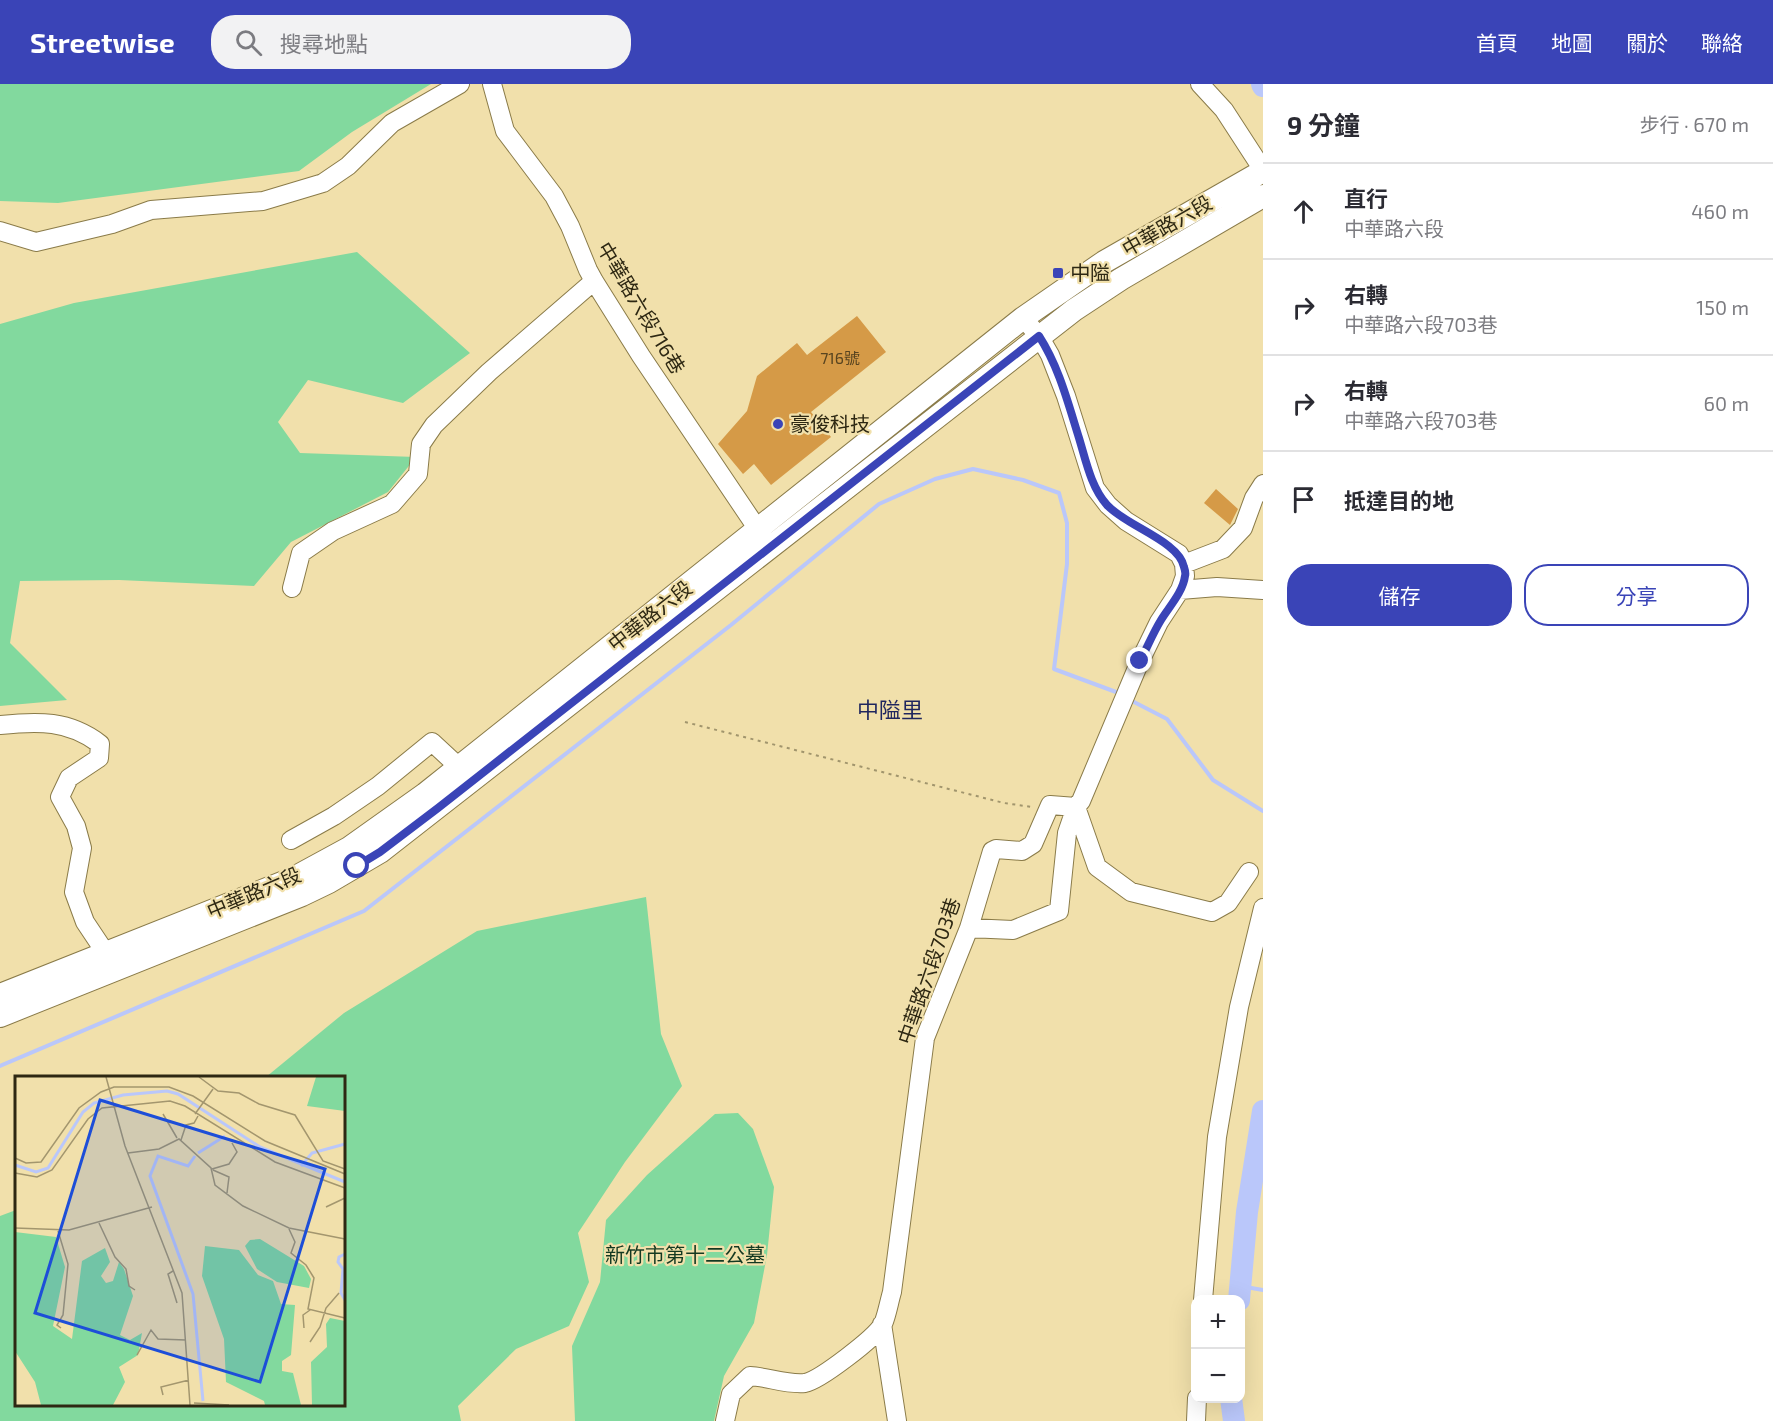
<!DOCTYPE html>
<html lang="zh-TW">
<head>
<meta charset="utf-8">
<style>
	body { margin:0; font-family:"Exo 2","Noto Sans TC",sans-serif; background:#f2f2f3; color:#2b2b33 }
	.controls { position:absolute; right:18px; bottom:18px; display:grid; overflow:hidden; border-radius:12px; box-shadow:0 6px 24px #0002 }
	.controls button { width:54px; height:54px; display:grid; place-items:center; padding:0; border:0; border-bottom:2px solid #e1e1e2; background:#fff; color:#2b2b33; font:30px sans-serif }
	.stop { position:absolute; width:18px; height:18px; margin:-14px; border:4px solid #3a44b7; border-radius:50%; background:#fff }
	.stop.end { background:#3a44b7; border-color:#fff; box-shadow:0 2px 6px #0008 }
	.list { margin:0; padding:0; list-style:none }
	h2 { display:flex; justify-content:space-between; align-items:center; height:78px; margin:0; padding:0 24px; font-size:26px }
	h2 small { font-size:20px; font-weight:400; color:#7c7c81 }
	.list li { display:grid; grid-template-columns:39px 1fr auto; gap:18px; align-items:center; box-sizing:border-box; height:96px; padding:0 24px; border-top:2px solid #e1e1e2 }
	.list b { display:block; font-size:22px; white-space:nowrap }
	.list p { margin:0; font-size:20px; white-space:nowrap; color:#7c7c81 }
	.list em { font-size:20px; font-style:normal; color:#7c7c81 }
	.actions { display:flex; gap:12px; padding:18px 24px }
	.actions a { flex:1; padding:14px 0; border:2px solid #3a44b7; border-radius:24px; text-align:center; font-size:21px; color:#3a44b7 }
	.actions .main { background:#3a44b7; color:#fff }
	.icon { flex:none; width:33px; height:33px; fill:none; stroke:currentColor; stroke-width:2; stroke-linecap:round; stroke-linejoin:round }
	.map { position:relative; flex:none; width:1263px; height:1337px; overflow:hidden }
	header { display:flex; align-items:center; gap:36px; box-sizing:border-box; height:84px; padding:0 30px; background:#3a44b7; color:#fff }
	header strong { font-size:28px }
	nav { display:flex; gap:33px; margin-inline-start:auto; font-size:21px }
	.search { width:420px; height:54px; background:#f2f2f3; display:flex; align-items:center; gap:15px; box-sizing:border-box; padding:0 21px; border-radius:24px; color:#7c7c81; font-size:22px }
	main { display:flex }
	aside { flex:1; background:#fff }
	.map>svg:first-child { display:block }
</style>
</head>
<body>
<header>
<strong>Streetwise</strong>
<div class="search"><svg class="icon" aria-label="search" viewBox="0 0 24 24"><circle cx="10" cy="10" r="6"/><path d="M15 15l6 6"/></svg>搜尋地點</div>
<nav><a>首頁</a><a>地圖</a><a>關於</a><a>聯絡</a></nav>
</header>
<main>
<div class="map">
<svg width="1263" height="1337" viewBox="0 0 1263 1337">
	<rect width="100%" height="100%" fill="#f1e0ab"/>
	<path fill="#82d99e" d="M0,0H431L352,48L299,87L58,119L0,117Z
		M357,168L470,269L403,319L308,296L278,338L300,369L416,373L388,408L291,458L254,502L119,496L20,497L10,559L67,616L0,622V240L74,219Z
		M646,813L661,950L682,1002L625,1078L578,1149L589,1198L569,1242L516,1265L458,1322L461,1337H0V1132L16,1126V1320H344V994L266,993L344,929L477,847Z
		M738,1029L753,1045L774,1103L767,1171L754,1239L724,1292L714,1337H575L572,1262L600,1198L606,1136L647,1091L715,1030Z"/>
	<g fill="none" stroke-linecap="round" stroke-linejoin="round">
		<path stroke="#bac7fa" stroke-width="4" d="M1134,618L1167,635L1213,696L1263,727
			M0,982L364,827L731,541L879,420L935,395L973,385L1023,396L1059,409L1067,439V480L1054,585L1116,608
			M1240,1202L1263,1206"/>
		<path stroke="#bac7fa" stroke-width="22" d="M1262,0L1263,2
			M1239,1216L1247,1128L1263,1027
			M1231,1314L1234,1337"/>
	</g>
	<path fill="#d59a47" d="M857,232L886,268L811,328L831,353L771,401L754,380L743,390L718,360L747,327L757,292L797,259L807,271Z
		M1216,405L1238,425L1230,441L1204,419Z"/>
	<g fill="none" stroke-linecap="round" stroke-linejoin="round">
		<g stroke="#8a7b49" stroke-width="20">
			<path id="minor" d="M492,0L505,47L554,112L570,142L588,186L594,197L641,272L765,456
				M1200,0L1224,26L1263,86
				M0,147L36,158L112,140L151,126L263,117L323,99L348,82L392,39L460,0
				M1184,480L1223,465L1243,444L1254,414L1263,400
				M292,504L301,469L333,447L392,420L418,390L421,360L434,341L489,288L594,197
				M1180,506L1217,503L1263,506
				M0,641C38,637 69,636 100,660L99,674L69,694L60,713L76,742L82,764L74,808L85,838L105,868
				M1076,723L1097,783L1131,808L1212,828L1228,819L1249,788
				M291,756L334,732L378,702L432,658L459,683
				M969,844L1013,846L1059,827L1067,749L1076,723
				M1203,1216L1217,1053L1239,923L1263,824
				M882,1240L897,1337
				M725,1337L731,1310L750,1292C768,1293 787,1301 805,1299C820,1296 875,1254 883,1240C887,1231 889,1218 892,1208L925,954L969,844L992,767L996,765L1022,767L1033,760L1050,721L1076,723L1081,717L1140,577L1159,538L1180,506L1185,492L1184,480L1179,470L1126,437L1108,421L1095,404L1066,312L1050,271L1039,252L1023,234
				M1196,1337L1197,1314"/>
		</g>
		<g stroke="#8a7b49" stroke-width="24">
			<path id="major" d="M0,911L292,795L349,764L425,710L1023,234L1104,178L1263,87
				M0,932L302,811L329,798L380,768L1074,226L1121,195L1263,112"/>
		</g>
		<path stroke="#a1956d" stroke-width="2" stroke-dasharray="3 4.5" stroke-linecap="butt" d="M685,638L1004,719L1032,723"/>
		<use href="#minor" stroke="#fff" stroke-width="18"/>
		<use href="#major" stroke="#fff" stroke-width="22"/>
	</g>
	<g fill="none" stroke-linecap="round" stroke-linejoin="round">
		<path stroke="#3a44b7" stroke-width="8" d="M357,782L380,768L438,724L1039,252C1059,283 1068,319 1079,354C1086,377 1091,403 1107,421C1126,442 1179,457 1184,483C1185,486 1186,489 1185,492C1183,508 1169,523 1161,536C1153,549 1147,564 1140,577"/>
	</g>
	<g fill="#3a44b7" stroke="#f1e0ab" stroke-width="2">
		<rect x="1052" y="183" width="12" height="12" rx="3"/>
		<circle cx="778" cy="340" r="6"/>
	</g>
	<g text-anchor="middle" stroke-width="4.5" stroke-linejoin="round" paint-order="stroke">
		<g font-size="16" fill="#584420">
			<text x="840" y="280">716號</text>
		</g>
		<g font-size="20" fill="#2e2813" stroke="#f1e0ab">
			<text transform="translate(1167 142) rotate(-30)" y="7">中華路六段</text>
			<text transform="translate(641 224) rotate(59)" y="7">中華路六段716巷</text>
			<text transform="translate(650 532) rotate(-38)" y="7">中華路六段</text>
			<text transform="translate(254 809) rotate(-23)" y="7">中華路六段</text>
			<text transform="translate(929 887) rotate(-71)" y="7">中華路六段703巷</text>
		</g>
		<g font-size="20" fill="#2e2813" stroke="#f1e0ab" text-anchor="start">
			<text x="1070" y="196">中隘</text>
			<text x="790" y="347">豪俊科技</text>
		</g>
		<g font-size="20" fill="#133921" stroke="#f1e0ab">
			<text x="685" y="1178">新竹市第十二公墓</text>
		</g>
		<g font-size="22" fill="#1f265e" stroke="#f1e0ab">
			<text x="890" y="634">中隘里</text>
		</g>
	</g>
	<g transform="translate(15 992)">
		<rect width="330" height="330" fill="#f1e0ab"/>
		<path d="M301,1H330V35L292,30ZM0,156L41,161L50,191L38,250L57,263L67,185L90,172L95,186L86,200L91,207L98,205L104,186L109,193L118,220L105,259L115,264L127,257L123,279L104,291L110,306L98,329H26L20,306L0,275ZM245,163L289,190L296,203L294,212L262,206L242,193L230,170L235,164ZM190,170L224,174L243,199L258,205L266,228L280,229L276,279L267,285V295L278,297L286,329H250L249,325L211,306L209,263L187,200ZM315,242L330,245V329H297L296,286L312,271L311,248Z" fill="#82d99e"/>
		<path fill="none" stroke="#bac7fa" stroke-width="3" d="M183,77L210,60M180,80L173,90L143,80L135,100L178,218L188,325M0,89L21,96L33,92L68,36L79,27L108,19L152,15L163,18L245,71L330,106M286,90L297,77L330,68M330,178L324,181L323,186L328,193L326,217L330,224"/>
		<path fill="none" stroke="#a3966e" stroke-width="1.5" d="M91,1L110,70L167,217L175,329M184,1L203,15L224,17L244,28L280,39L308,85L330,93M148,38L162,62M180,38L198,13M166,64L171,49L179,47L183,40M113,77L144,73L164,63L196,92L200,109L228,130L274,152L330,163M0,82L11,87L26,86L64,32L86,16L99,11H154L178,20L250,65L330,98M197,93L214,88L222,76L217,67M198,94L214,101L212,117M0,97L22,101L37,94L73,43L87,32L155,25L170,30L260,86L330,112M311,131L330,122M84,147L100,181L111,193L114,210L120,214M0,152L54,154L137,131M274,153L280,166L276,177L291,189L299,202L293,233L330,242M43,155L53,188L48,239L42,249L46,252M158,195L153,198L162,227M289,252L288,239L295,234M295,266L305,251L311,232L324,217M122,279L136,254L143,263L171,264M148,319L146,311L174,304M179,327L214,329"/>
		<path fill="#1d4ed8" fill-opacity="0.15" stroke="#1d4ed8" stroke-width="3" d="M85,24L310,93L245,306L20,237Z"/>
		<rect width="330" height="330" fill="none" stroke="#2e2813" stroke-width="3"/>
	</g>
</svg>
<div class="controls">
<button>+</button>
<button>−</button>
</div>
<div class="stop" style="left:357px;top:782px"></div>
<div class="stop end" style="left:1140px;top:577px"></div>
</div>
<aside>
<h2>9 分鐘<small>步行 · 670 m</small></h2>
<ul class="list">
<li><svg class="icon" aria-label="ahead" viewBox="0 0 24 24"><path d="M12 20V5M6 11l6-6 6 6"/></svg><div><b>直行</b><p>中華路六段</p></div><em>460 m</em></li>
<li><svg class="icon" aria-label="right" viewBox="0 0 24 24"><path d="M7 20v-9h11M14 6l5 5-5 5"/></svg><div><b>右轉</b><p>中華路六段703巷</p></div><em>150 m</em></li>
<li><svg class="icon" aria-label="right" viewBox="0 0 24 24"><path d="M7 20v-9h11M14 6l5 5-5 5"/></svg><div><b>右轉</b><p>中華路六段703巷</p></div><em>60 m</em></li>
<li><svg class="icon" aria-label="arrive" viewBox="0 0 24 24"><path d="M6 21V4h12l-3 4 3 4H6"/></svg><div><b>抵達目的地</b></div></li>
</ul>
<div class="actions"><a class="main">儲存</a><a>分享</a></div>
</aside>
</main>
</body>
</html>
